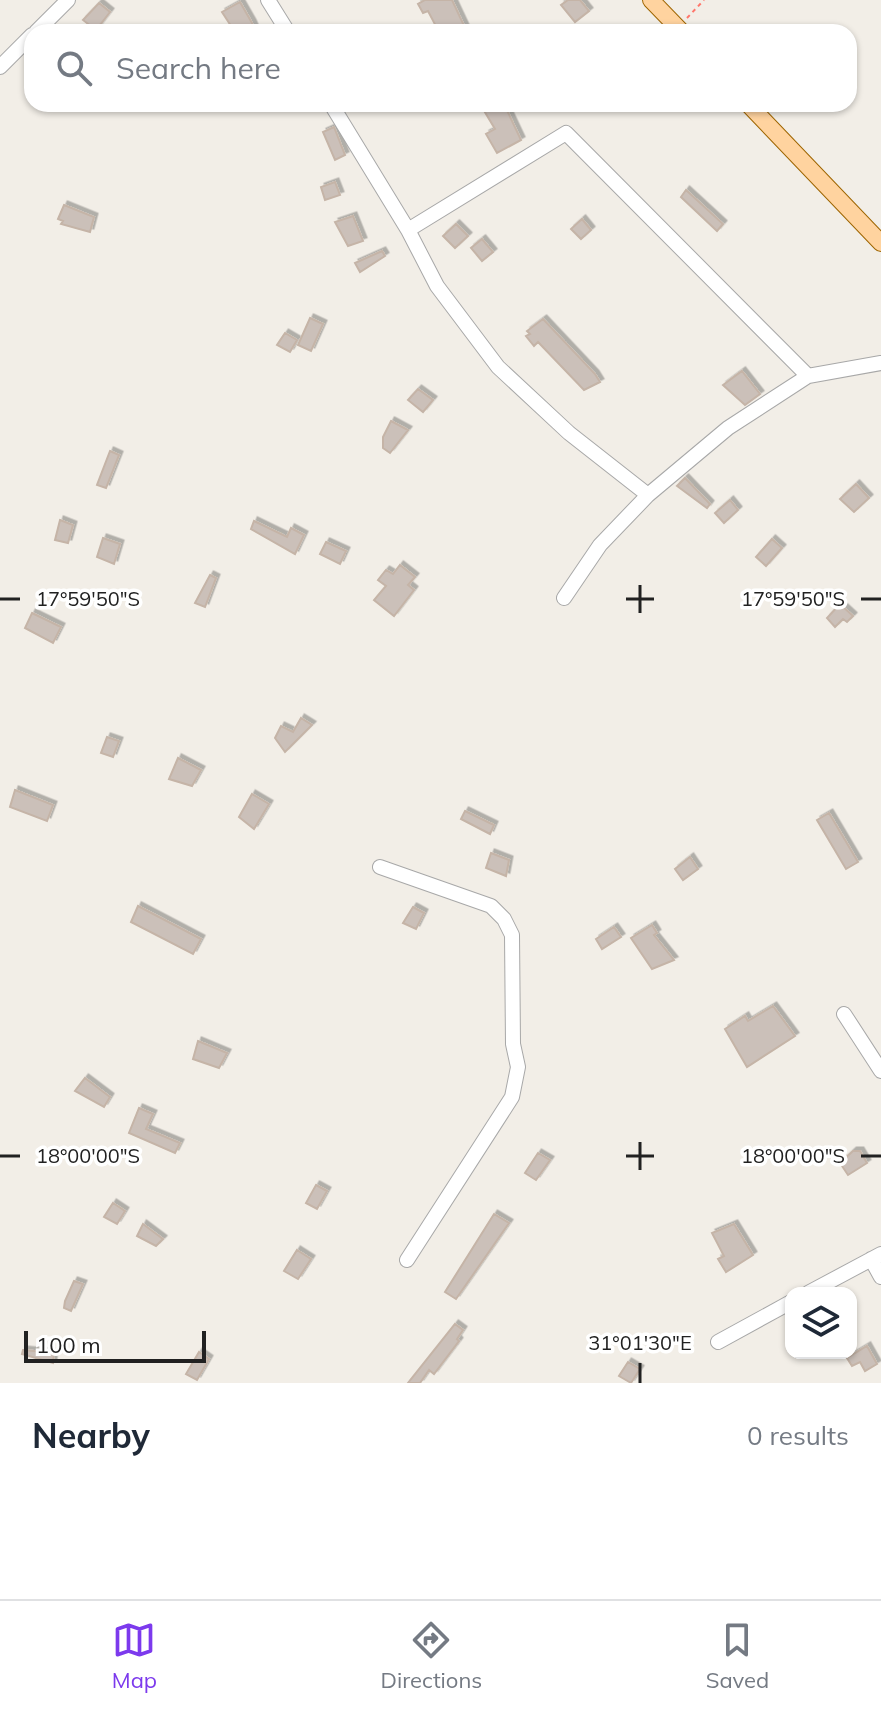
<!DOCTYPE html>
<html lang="en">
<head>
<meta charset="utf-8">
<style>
	body { margin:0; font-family:Mulish,sans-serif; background:#f2f2f3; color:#1f2937 }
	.controls { position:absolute; right:24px; bottom:24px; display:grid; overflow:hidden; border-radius:16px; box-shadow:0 2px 6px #0004 }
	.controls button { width:72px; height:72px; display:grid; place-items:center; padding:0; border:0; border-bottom:2px solid #e0e1e3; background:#fff; color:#1f2937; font:40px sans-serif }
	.scale { position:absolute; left:24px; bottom:20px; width:182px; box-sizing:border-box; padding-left:8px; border:4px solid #212121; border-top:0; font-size:22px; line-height:28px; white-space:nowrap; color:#212121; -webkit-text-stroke:6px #fff; paint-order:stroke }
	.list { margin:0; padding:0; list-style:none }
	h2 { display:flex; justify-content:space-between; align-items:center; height:104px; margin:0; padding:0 32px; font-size:34px }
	h2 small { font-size:26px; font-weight:400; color:#747a83 }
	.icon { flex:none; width:44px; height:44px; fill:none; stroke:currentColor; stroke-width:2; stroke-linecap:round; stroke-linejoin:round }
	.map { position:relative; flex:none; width:881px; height:1383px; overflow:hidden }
	.search { position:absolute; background:#fff; box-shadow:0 2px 6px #0004; left:24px; right:24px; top:24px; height:88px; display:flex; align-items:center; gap:20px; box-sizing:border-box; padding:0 28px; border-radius:24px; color:#747a83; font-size:30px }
	.sheet { height:216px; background:#fff }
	nav { display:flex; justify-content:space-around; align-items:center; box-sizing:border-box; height:112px; border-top:2px solid #e0e1e3; background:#fff; font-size:22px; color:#747a83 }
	nav a { display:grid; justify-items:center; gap:4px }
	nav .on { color:#7c3aed }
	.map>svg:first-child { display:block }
</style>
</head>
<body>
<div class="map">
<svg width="881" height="1383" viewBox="0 0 881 1383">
	<defs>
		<filter id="shadow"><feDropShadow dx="3.5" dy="-3.5" stdDeviation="0" flood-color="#0004"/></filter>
	</defs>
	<rect width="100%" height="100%" fill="#f2eee7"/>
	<path fill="#cbc0b9" stroke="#c5b4a7" stroke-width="2" filter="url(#shadow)" d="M425,0H452L467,32H439L428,11L423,13L418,4Z
		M568,0H580L589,11L575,22L561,5Z
		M240,2L252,23L256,32H235L222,12Z
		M99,3L110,12L96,30L83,20Z
		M480,104H504L521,140L497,153L486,134L495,129Z
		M334,127L345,155L335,160L323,132Z
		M335,182L340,195L325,200L321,187Z
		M686,190L723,224L717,231L681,197Z
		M64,205L94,217L90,232L61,224L63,221L58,219Z
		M353,216L363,241L348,246L335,222Z
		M582,219L591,230L581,239L571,229Z
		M456,224L468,236L455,248L443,236Z
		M482,239L493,252L482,261L471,248Z
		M382,251L385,256L360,272L355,263Z
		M310,318L323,324L311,351L298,345Z
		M543,319L595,374L600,382L584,390L538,342L534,346L526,336L530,334L527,331Z
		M285,333L297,340L290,352L277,345Z
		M742,371L760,394L745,405L723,385Z
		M418,389L433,400L423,412L408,400Z
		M391,421L408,430L390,453L383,448V437Z
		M110,451L119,455L106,488L97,485Z
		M685,478L710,504L707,508L677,486Z
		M856,484L869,498L854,512L840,499Z
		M730,500L738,510L724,523L715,513Z
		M60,520L73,525L68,543L55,540Z
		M254,521L287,537L291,528L304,535L295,554L251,529Z
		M103,538L120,544L114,564L97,557Z
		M772,539L782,548L766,566L756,557Z
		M326,542L346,551L340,564L320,554Z
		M400,565L415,577L408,585L414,590L394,616L374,600L386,586L378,580L386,570L393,574Z
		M210,575L216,578L205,607L195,603Z
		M840,604L853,616L847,622L843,619L835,627L827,618Z
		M32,613L61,627L53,643L25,628Z
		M301,718L312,725L285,752L275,738L281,726L293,732Z
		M107,737L119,741L113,757L101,753Z
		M178,758L201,770L192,786L169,779Z
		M15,790L53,805L47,821L10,807Z
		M252,794L269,804L254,829L239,817Z
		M465,811L494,825L490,834L461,819Z
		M829,813L858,862L846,869L817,820Z
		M491,853L509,860L506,876L486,868Z
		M690,857L698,869L683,880L675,869Z
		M138,906L201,939L193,954L131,922Z
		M413,907L424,913L416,929L403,923Z
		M652,925L657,933L654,935L674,960L652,969L631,938Z
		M614,927L621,937L602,949L596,939Z
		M773,1006L795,1036L747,1067L725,1029L745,1016L748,1021Z
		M198,1041L227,1053L219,1068L193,1059Z
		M85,1078L110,1097L104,1107L75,1091Z
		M139,1108L153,1114L146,1129L180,1143L175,1153L129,1133Z
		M853,1151H860L867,1163L848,1175L840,1163Z
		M538,1153L550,1160L536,1180L525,1173Z
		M316,1185L327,1191L317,1209L306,1203Z
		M113,1203L125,1211L117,1224L104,1217Z
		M494,1214L509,1223L456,1299L445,1292Z
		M143,1224L163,1239L156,1246L137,1236Z
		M734,1224L753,1255L726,1272L718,1259L724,1256L712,1233Z
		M297,1250L311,1259L298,1279L284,1271Z
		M74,1281L83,1284L71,1311L64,1308L65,1301Z
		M455,1324L463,1330L457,1339L459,1341L434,1374L429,1370L420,1383H408Z
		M867,1346L877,1364L865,1371L860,1362L852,1366L847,1358Z
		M23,1350L54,1353L53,1363L22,1354Z
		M199,1352L209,1359L197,1380L186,1374Z
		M628,1362L640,1369L631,1383L619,1376Z"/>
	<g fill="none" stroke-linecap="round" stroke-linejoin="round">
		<g stroke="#a8a8a8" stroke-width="16">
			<path id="minor" d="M268,0L288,32
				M36,32L68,0
				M0,67L32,35
				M331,104L408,230L437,286L498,367L569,433L648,495
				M408,230L566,133L808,376
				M564,598L600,545L648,495L728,428L808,376L881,363
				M380,867L491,906L504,919L512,935L513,1044L518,1067L512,1097L407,1260
				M844,1014L881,1071
				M871,1259L881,1277
				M808,1293L881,1254
				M718,1342L791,1302"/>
		</g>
		<g stroke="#9e6500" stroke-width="18">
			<path id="major" d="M651,0L682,32
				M748,104L881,243"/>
		</g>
		<path stroke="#ff766b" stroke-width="2" stroke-dasharray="4 4" stroke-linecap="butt" d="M687,18L704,0"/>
		<use href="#minor" stroke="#fff" stroke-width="14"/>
		<use href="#major" stroke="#ffd39f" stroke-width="16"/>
	</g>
	<path fill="none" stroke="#212121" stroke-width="3" d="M640,585V613M0,599H20M626,599H654M861,599H881M640,1142V1170M0,1156H20M626,1156H654M861,1156H881M640,1363V1383"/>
	<g font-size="20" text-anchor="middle" fill="#212121" stroke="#fff" stroke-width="7" stroke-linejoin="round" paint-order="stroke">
		<text x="88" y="606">17°59'50"S</text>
		<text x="793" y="606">17°59'50"S</text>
		<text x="88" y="1163">18°00'00"S</text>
		<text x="793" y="1163">18°00'00"S</text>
		<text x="640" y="1350">31°01'30"E</text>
	</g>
</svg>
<div class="controls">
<button><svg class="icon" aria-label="layers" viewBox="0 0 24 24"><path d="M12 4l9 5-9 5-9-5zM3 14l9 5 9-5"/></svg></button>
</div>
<div class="scale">100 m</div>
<div class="search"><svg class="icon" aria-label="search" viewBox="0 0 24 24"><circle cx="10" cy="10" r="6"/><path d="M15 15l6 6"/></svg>Search here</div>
</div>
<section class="sheet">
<h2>Nearby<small>0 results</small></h2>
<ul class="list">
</ul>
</section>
<nav>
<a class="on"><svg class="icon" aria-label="map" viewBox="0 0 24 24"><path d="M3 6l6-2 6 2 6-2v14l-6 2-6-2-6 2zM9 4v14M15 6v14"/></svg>Map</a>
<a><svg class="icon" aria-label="directions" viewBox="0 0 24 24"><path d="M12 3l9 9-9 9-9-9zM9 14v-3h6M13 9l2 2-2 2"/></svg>Directions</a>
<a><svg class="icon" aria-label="saved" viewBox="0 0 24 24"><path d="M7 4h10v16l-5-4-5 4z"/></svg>Saved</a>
</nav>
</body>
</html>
